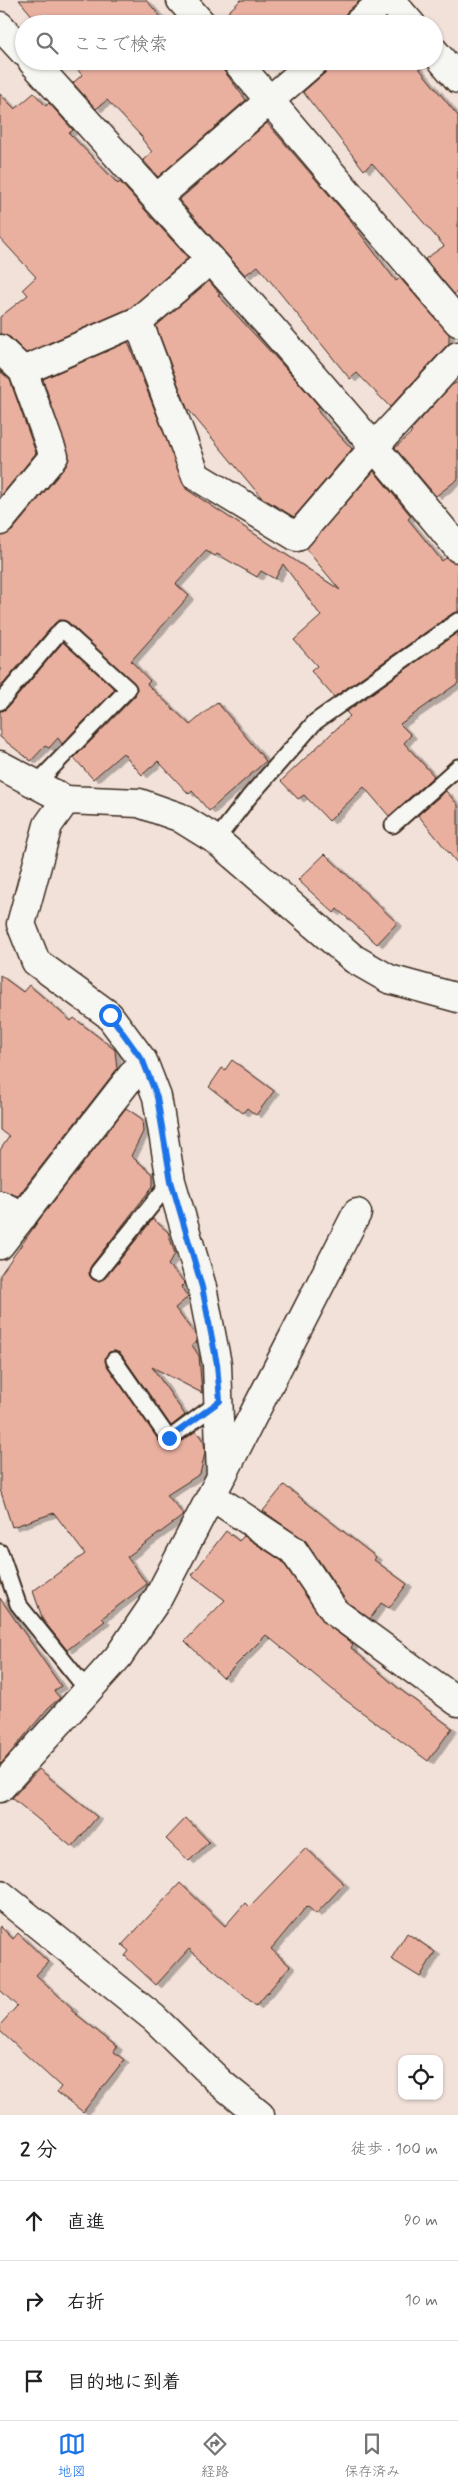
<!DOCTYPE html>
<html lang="ja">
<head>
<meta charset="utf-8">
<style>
	body { margin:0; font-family:Mynerve,"Klee One",sans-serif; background:#f6f6f6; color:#202124 }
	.controls { position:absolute; right:15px; bottom:15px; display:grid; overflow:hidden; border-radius:10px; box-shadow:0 1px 4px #0004 }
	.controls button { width:45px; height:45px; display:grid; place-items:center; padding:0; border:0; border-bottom:1px solid #e0e0e0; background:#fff; color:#202124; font:25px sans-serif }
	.stop { position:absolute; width:15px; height:15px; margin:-11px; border:4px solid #1a73e8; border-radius:50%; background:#fff }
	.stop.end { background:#1a73e8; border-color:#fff; box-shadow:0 1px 5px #0008 }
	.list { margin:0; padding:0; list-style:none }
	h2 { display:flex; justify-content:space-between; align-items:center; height:65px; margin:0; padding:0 20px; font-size:21px }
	h2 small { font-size:16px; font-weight:400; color:#757577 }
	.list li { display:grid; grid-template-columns:32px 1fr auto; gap:15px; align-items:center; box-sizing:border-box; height:80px; padding:0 20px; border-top:1px solid #e0e0e0 }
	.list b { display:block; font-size:19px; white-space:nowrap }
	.list em { font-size:16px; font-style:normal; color:#757577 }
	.icon { flex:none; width:28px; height:28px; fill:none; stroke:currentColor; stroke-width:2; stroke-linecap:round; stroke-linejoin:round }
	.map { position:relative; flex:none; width:458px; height:2115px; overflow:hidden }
	.search { position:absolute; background:#fff; box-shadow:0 1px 4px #0004; left:15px; right:15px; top:15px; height:55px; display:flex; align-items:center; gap:12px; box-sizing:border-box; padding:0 18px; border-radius:28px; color:#757577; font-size:19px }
	.sheet { height:305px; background:#fff }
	nav { display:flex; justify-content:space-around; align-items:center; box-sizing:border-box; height:70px; border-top:1px solid #e0e0e0; background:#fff; font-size:14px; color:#757577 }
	nav a { display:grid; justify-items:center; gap:2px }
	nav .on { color:#1a73e8 }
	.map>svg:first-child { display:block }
</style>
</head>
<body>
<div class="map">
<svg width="458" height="2115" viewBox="0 0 458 2115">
	<defs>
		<filter id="shadow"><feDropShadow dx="5.5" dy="3" stdDeviation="0" flood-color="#0004"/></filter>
	</defs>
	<rect width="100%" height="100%" fill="#f2e1d9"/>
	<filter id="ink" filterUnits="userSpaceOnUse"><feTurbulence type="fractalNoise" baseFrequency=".02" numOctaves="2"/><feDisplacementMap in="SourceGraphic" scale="10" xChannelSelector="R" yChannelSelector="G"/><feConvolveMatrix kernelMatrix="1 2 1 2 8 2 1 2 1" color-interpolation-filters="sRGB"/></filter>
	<g filter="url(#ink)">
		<path fill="#e9b0a0" stroke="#3b2a1e" filter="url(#shadow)" d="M19,0H146L167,24H39Z
			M241,0H358L359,1L346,13L342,24H239L228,12Z
			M70,61H221L224,71L246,100L158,177L143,160L152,152L142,139L143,138L107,100L96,109L73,83L82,75Z
			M330,61H413L458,116V291L454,294L425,259L444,246L372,163L364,170L303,92L326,72Z
			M34,93L46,106L49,103L73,130L69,133L118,184L120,182L188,258L130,308L26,353L10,337L0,334V317L28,295L23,289L36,277L0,238V94L15,109Z
			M267,123L343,211L396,281L400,278L449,334V343L390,407L357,373L350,379L258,266L245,275L179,200Z
			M209,281L220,294L218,295L300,384L319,406L317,408L319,413L352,449L294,517L261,497L187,408L156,326Z
			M128,342L186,489L340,590L306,549L374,471L411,516L408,519L442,561L446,558L458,563V612L453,613L334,697L311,671L317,666L294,640L321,616L283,564L275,579L261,571L257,577L217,554L215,556L206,551L176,584L189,596L131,661L150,681L147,684L190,725L217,702L266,761L209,811L192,791L189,794L158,761L142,775L123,753L93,779L74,758L135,696L137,687L68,622L59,620L55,623L0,688V536L12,531L66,466L69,458L43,379Z
			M0,371L10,380L36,453L0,497Z
			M458,382V479L436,496L395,448L412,432L411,430L452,385Z
			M458,632V683L400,724L411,735L404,743L434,776L389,816L364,787L329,821L304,795L298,799L281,781L350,716L346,712Z
			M63,642L115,689L62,744L58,738L49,748L45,746L31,761L0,737V711L7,708Z
			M446,791L458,805V864L418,815Z
			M325,854L397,923L377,944L337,909L334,913L298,880Z
			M0,975L23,992L29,985L71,1021L74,1018L96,1035L115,1050L117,1069L18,1196L0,1190V1150L9,1137L0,1130Z
			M232,1060L274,1091L256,1115L247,1108L243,1113L209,1087L222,1068L225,1070Z
			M126,1108L142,1119L143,1132L131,1156L153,1174V1186L91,1266L89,1275L96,1281L105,1278L153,1219L168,1232L175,1254L168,1265L185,1283L181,1287L188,1297L175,1308L196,1336L197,1342L192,1345L199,1356L202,1393L152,1367L185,1415L171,1426L121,1354L114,1351L109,1352L105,1361L162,1445L169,1448L174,1447L196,1431L204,1442L205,1453L200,1474L167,1495L184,1515L127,1557L147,1584L102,1618L105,1621L67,1650L43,1620L33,1591L85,1554L54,1513L12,1527L0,1489V1275L39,1220Z
			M284,1485L376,1557L374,1560L407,1584L389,1608L381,1603L370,1619L346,1601L306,1541L263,1511Z
			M226,1531L239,1541L244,1536L282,1561L326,1624L353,1644L351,1648L398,1688L452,1728L428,1761L344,1699L266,1635L223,1678L185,1641L225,1600L192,1575Z
			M0,1598L61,1686L54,1691L60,1698L48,1708L0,1765Z
			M39,1769L97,1817L72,1847L12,1798Z
			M186,1818L209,1842L189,1861L166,1839Z
			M306,1848L344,1884L316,1914L307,1906L271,1949L290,1966L256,2006L189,1949L156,1985L125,1956L129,1951L122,1945L180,1883L225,1926L245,1903L249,1907Z
			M0,1926L13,1939L18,1933L48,1962L36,1975L73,2009L71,2010L117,2047L114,2052L124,2060L83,2112L57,2092L61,2087L0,2031V2025L17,2006L0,1990Z
			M407,1933L435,1952L420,1977L391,1959Z"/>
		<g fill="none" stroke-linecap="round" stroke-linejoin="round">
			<g stroke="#3b2a1e" stroke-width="19">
				<path id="service" d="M0,702L62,629L128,689L36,784
					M393,825L458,767
					M216,840L249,797L315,722L458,621
					M98,1272L171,1181
					M114,1360L169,1439L220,1401
					M0,1552L18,1604L88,1691"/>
			</g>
			<g stroke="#3b2a1e" stroke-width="31">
				<path id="minor" d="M181,0L202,24
					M390,0L411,24
					M357,24L384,0
					M0,26L24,52
					M434,51L458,79
					M32,61C177,221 322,381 458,548
					M236,61L458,322
					M157,198L315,61
					M138,321L196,476L297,537L375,446L458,356
					M0,349L23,371L54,456L0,521
					M23,371L138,321L211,259
					M0,765L66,800L139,803L179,817L216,840L354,959L389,979L458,998
					M0,1205L23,1216
					M0,1245L143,1061
					M223,1474L357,1213
					M212,1496L293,1550L335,1612L458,1702
					M0,1788L118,1657L158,1598L221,1477L217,1364L202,1287L171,1181L157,1097L143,1061L109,1015L36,962L21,924L48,825L66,800"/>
			</g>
			<g stroke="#3b2a1e" stroke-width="31">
				<path id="tertiary" d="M0,1894L154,2018L223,2085L260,2115"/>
			</g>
			<use href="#service" stroke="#f6f6f2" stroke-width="15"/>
			<use href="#minor" stroke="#f6f6f2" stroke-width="28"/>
			<use href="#tertiary" stroke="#f6f6f2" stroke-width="28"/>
		</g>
	</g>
	<g fill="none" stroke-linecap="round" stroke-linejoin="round" filter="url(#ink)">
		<path stroke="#1a73e8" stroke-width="6" d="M110,1015L143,1061L157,1097L171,1181L202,1287L217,1364L220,1401L169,1438"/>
	</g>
</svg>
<div class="controls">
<button><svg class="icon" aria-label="locate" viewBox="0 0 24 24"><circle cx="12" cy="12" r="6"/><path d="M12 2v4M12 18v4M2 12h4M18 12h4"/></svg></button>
</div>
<div class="stop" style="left:110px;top:1015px"></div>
<div class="stop end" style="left:169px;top:1438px"></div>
<div class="search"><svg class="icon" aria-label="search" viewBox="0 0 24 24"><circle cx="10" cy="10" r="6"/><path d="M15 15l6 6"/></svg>ここで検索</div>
</div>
<section class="sheet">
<h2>2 分<small>徒歩 · 100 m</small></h2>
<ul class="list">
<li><svg class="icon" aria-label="ahead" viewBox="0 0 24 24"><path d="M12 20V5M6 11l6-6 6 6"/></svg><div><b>直進</b></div><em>90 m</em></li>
<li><svg class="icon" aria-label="right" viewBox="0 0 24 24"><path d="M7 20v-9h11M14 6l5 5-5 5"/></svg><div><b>右折</b></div><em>10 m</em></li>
<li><svg class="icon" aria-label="arrive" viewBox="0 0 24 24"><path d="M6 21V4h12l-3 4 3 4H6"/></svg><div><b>目的地に到着</b></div></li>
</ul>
</section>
<nav>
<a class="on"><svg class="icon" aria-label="map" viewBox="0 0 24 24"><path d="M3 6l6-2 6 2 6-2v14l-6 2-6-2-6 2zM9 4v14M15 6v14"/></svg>地図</a>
<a><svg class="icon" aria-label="directions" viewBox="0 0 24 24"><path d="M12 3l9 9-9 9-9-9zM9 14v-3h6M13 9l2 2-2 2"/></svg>経路</a>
<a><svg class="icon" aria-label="saved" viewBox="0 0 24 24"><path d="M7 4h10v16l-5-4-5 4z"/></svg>保存済み</a>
</nav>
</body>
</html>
